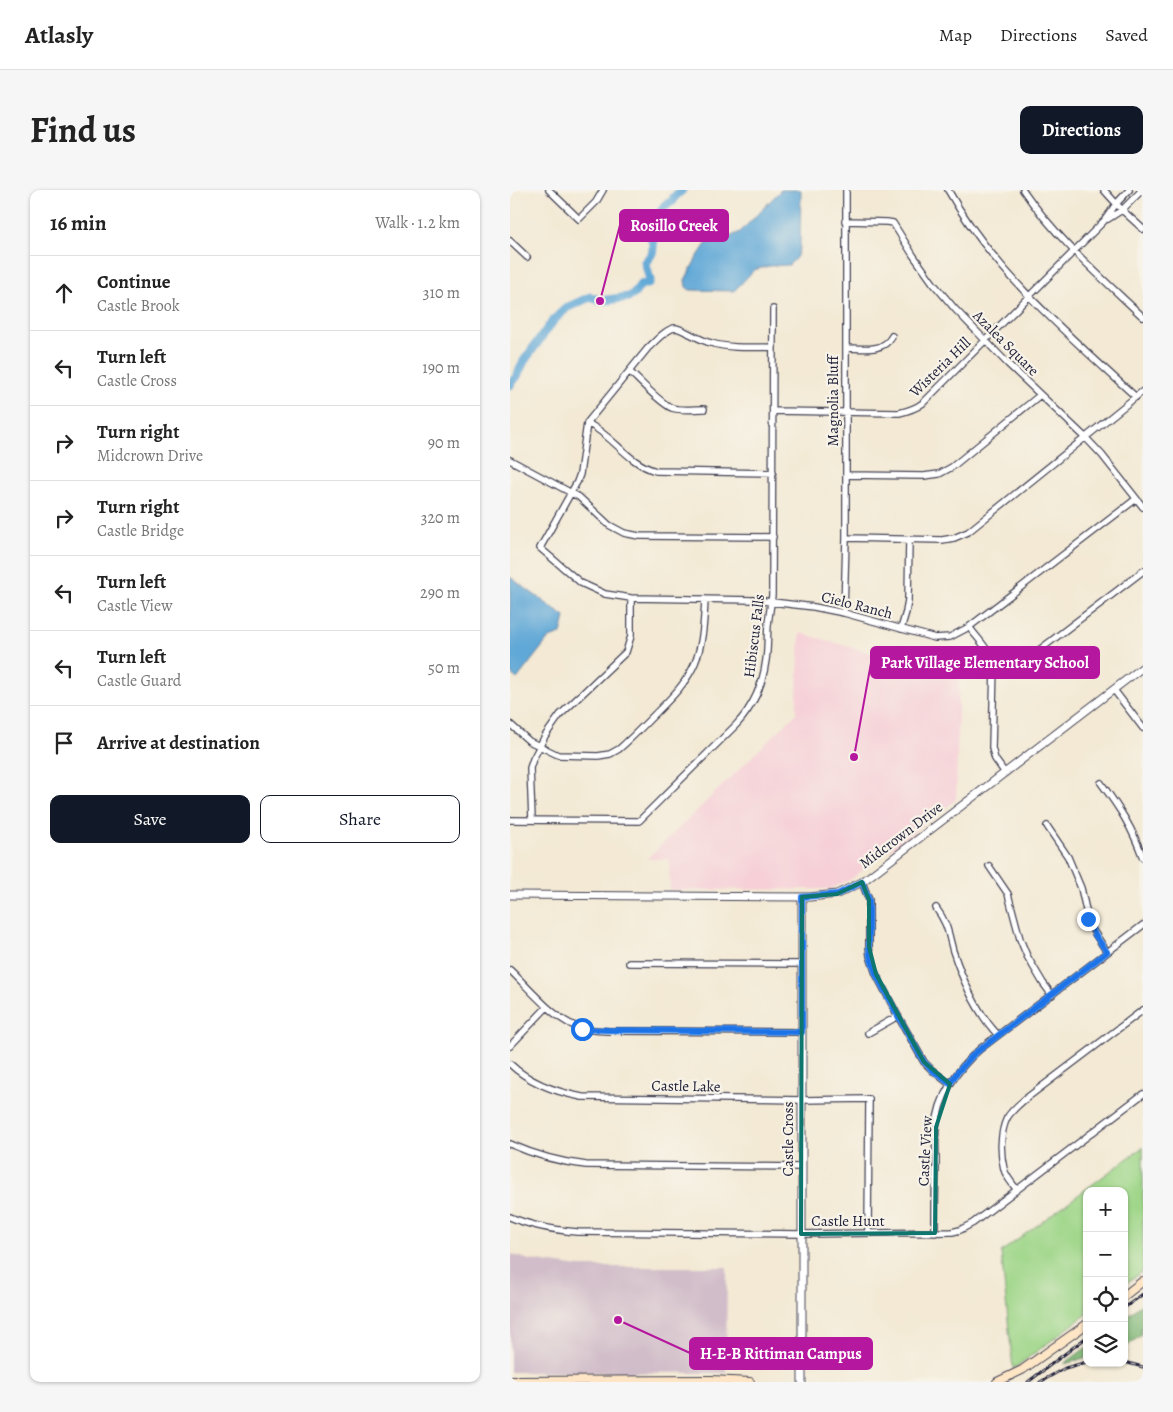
<!DOCTYPE html>
<html lang="en">
<head>
<meta charset="utf-8">
<style>
	body { margin:0; font-family:Alegreya,serif; background:#f6f6f6; color:#222 }
	.controls { position:absolute; right:15px; bottom:15px; display:grid; overflow:hidden; border-radius:10px; box-shadow:0 1px 4px #0004 }
	.controls button { width:45px; height:45px; display:grid; place-items:center; padding:0; border:0; border-bottom:1px solid #e0e0e0; background:#fff; color:#222; font:25px sans-serif }
	.stop { position:absolute; width:15px; height:15px; margin:-11px; border:4px solid #1a73e8; border-radius:50%; background:#fff }
	.stop.end { background:#1a73e8; border-color:#fff; box-shadow:0 1px 5px #0008 }
	.list { margin:0; padding:0; list-style:none }
	h2 { display:flex; justify-content:space-between; align-items:center; height:65px; margin:0; padding:0 20px; font-size:21px }
	h2 small { font-size:16px; font-weight:400; color:#767676 }
	.list li { display:grid; grid-template-columns:32px 1fr auto; gap:15px; align-items:center; box-sizing:border-box; height:75px; padding:0 20px; border-top:1px solid #e0e0e0 }
	.list b { display:block; font-size:19px; white-space:nowrap }
	.list p { margin:0; font-size:16px; white-space:nowrap; color:#767676 }
	.list em { font-size:16px; font-style:normal; color:#767676 }
	.actions { display:flex; gap:10px; padding:15px 20px }
	.actions a { flex:1; padding:11px 0; border:1px solid #111827; border-radius:10px; text-align:center; font-size:18px; color:#111827 }
	.actions .main { background:#111827; color:#fff }
	.icon { flex:none; width:28px; height:28px; fill:none; stroke:currentColor; stroke-width:2; stroke-linecap:round; stroke-linejoin:round }
	.map { position:relative; flex:none; width:633px; height:1192px; overflow:hidden; border-radius:10px }
	header { display:flex; align-items:center; gap:30px; box-sizing:border-box; height:70px; padding:0 25px; background:#fff; border-bottom:1px solid #e0e0e0 }
	header strong { font-size:24px }
	nav { display:flex; gap:28px; margin-inline-start:auto; font-size:18px }
	.intro { display:flex; align-items:center; justify-content:space-between; box-sizing:border-box; height:120px; padding:0 30px }
	h1 { margin:0; font-size:35px }
	.button { padding:12px 22px; border-radius:10px; background:#111827; color:#fff; font-size:18px; font-weight:700 }
	main { display:flex; gap:30px; padding:0 30px }
	aside { flex:1; background:#fff; border-radius:10px; box-shadow:0 1px 4px #0004 }
	.map>svg:first-child { display:block }
</style>
</head>
<body>
<header>
<strong>Atlasly</strong>
<nav><a>Map</a><a>Directions</a><a>Saved</a></nav>
</header>
<div class="intro"><h1>Find us</h1><a class="button">Directions</a></div>
<main>
<aside>
<h2>16 min<small>Walk · 1.2 km</small></h2>
<ul class="list">
<li><svg class="icon" aria-label="ahead" viewBox="0 0 24 24"><path d="M12 20V5M6 11l6-6 6 6"/></svg><div><b>Continue</b><p>Castle Brook</p></div><em>310 m</em></li>
<li><svg class="icon" aria-label="left" viewBox="0 0 24 24"><path d="M17 20v-9H6M10 6l-5 5 5 5"/></svg><div><b>Turn left</b><p>Castle Cross</p></div><em>190 m</em></li>
<li><svg class="icon" aria-label="right" viewBox="0 0 24 24"><path d="M7 20v-9h11M14 6l5 5-5 5"/></svg><div><b>Turn right</b><p>Midcrown Drive</p></div><em>90 m</em></li>
<li><svg class="icon" aria-label="right" viewBox="0 0 24 24"><path d="M7 20v-9h11M14 6l5 5-5 5"/></svg><div><b>Turn right</b><p>Castle Bridge</p></div><em>320 m</em></li>
<li><svg class="icon" aria-label="left" viewBox="0 0 24 24"><path d="M17 20v-9H6M10 6l-5 5 5 5"/></svg><div><b>Turn left</b><p>Castle View</p></div><em>290 m</em></li>
<li><svg class="icon" aria-label="left" viewBox="0 0 24 24"><path d="M17 20v-9H6M10 6l-5 5 5 5"/></svg><div><b>Turn left</b><p>Castle Guard</p></div><em>50 m</em></li>
<li><svg class="icon" aria-label="arrive" viewBox="0 0 24 24"><path d="M6 21V4h12l-3 4 3 4H6"/></svg><div><b>Arrive at destination</b></div></li>
</ul>
<div class="actions"><a class="main">Save</a><a>Share</a></div>
</aside>
<div class="map">
<svg width="633" height="1192" viewBox="0 0 633 1192">
	<rect width="100%" height="100%" fill="#f7f3e8"/>
	<filter id="ink" filterUnits="userSpaceOnUse"><feTurbulence type="fractalNoise" baseFrequency=".02" numOctaves="2"/><feDisplacementMap in="SourceGraphic" scale="10" xChannelSelector="R" yChannelSelector="G"/><feConvolveMatrix kernelMatrix="1 2 1 2 8 2 1 2 1" color-interpolation-filters="sRGB"/></filter>
	<filter id="wash" filterUnits="userSpaceOnUse"><feTurbulence type="fractalNoise" baseFrequency=".0096" numOctaves="4" result="noise"/><feDisplacementMap in="SourceGraphic" scale="20" xChannelSelector="R" yChannelSelector="G"/><feGaussianBlur stdDeviation="1.12" result="paint"/><feColorMatrix in="noise" values="0 0 0 0 0 0 0 0 0 0 0 0 0 0 0 0 0 1.4 0 .05"/><feComposite in="paint" operator="in"/></filter>
	<g filter="url(#wash)">
		<rect width="100%" height="100%" fill="#f3e9d4"/>
		<path fill="#f6cfd7" d="M290,443L449,488L446,610L341,689L320,699L160,700L159,669H137L286,524Z"/>
		<path fill="#d1bdc9" d="M0,1064L20,1070L70,1077H217L216,1183L0,1182Z"/>
		<path fill="#9dd587" stroke="#607c61" d="M633,957V1081L614,1095V1001H577V1124L503,1179L491,1062Z"/>
		<path fill="#7eb674" stroke="#506c58" d="M633,1113V1137L631,1138V1145L615,1158L617,1162L614,1165V1128Z
			M577,1157V1167L555,1174V1173Z"/>
		<path fill="#60a8d7" stroke="#416589" d="M271,0H291L290,58L286,68L279,75L259,76L244,80L224,101L180,100L176,97L175,90L186,69L196,54L211,51L230,42Z
			M0,387L55,427L51,444L39,448L7,489L0,483Z"/>
		<g fill="none" stroke-linecap="round" stroke-linejoin="round">
			<path stroke="#60a8d7" stroke-width="9" d="M0,195L7,186L14,171L43,131L56,118L80,107L84,108L90,111L119,107L124,104L131,94H138L140,90C138,83 137,78 135,72C137,70 139,68 141,65C146,57 141,47 138,39L141,37L155,15L163,11L164,7L172,0"/>
		</g>
	</g>
	<g filter="url(#ink)">
		<g fill="none" stroke-linecap="round" stroke-linejoin="round">
			<g stroke="#414052" stroke-width="8">
				<path id="minor" d="M39,0L69,29L86,12L93,0
					M438,0C484,82 557,144 626,207
					M513,0C546,48 591,87 633,127
					M594,0L612,20L633,39
					M598,29L612,20L632,0
					M335,31L377,32L383,33L403,65L423,93L445,119L498,174L576,248L592,265L633,317
					M0,51L17,67
					M263,157C243,157 221,159 201,153C191,151 173,139 166,138C156,138 145,152 138,158L77,233L70,284L67,292L30,358L71,393L95,404L121,408L245,410L304,417L334,423L425,448L440,447L459,437L626,309
					M336,158C352,158 373,163 382,146
					M120,182C130,191 150,213 162,218C172,221 184,219 194,219
					M264,221L389,223C398,221 405,219 413,213L594,31L606,14L619,0
					M77,233C104,246 117,273 146,281L263,283
					M0,270L69,307L99,335L114,343L129,346L263,347
					M336,285L414,286L429,284L442,277L530,205
					M336,348L432,350L444,348L458,342L633,201
					M334,423L336,348V0
					M459,437C468,449 480,460 484,476L482,558L485,569L495,583
					M391,439L396,422L398,410L399,349
					M483,483H497L503,480L633,381
					M604,500L633,538
					M0,534L19,551L48,565L88,566L100,564L109,559C122,548 133,536 145,524C160,509 176,494 185,473C193,453 194,431 195,409
					M591,593C610,619 622,637 633,668
					M22,629L20,578L23,569L35,546L50,525L116,462L121,446V408
					M0,630L129,631L226,535C243,517 253,494 256,470C258,458 257,447 258,435C259,425 261,415 262,405L263,119
					M537,636L558,667L571,698L578,729L582,739L597,762
					M479,676L498,704L510,749L517,766L533,793L542,805
					M352,692L359,710V757L360,766L366,784L388,826L414,872L422,880L440,894
					M426,718C438,734 438,743 443,761C453,791 466,822 488,845
					M119,773L292,774
					M0,780C19,798 46,832 71,838C80,841 89,840 98,841L292,842
					M358,843L388,826
					M0,856L37,817
					M0,874C20,893 46,902 72,907L292,910L359,909L358,1043
					M0,954C25,965 49,972 76,975L292,977
					M507,1000C502,993 496,987 494,979C490,964 490,942 497,928C501,921 507,916 514,910L633,820
					M0,1027C21,1036 45,1040 67,1042L291,1044L442,1042L450,1040L463,1033L633,904
					M425,1043C425,1021 425,999 426,977C426,964 425,951 426,938C428,907 447,879 470,859L633,735"/>
			</g>
			<g stroke="#414052" stroke-width="9">
				<path id="tertiary" d="M0,705L300,707L327,704L352,692L633,477
					M292,1192V707"/>
			</g>
			<g stroke="#414052" stroke-width="10">
				<path id="secondary" d="M614,1106L633,1091
					M0,1191L201,1190L240,1192
					M487,1192L512,1180L577,1134"/>
			</g>
			<use href="#minor" stroke="#fff" stroke-width="5.5"/>
			<use href="#tertiary" stroke="#fff" stroke-width="7"/>
			<use href="#secondary" stroke="#fde5c5" stroke-width="8"/>
			<g stroke="#22223b" stroke-width="3">
				<path id="rail" d="M614,1118L633,1104
					M614,1172L633,1177
					M518,1192L577,1147
					M530,1192L555,1178L577,1172"/>
			</g>
			<use href="#rail" stroke="#f7f3e8" stroke-width="1" stroke-dasharray="4" stroke-linecap="butt"/>
		</g>
	</g>
	<g fill="none" stroke-linecap="round" stroke-linejoin="round" filter="url(#ink)">
		<path stroke="#1a73e8" stroke-width="6" d="M72,839L98,840L292,842V707L328,704L352,692L359,710V757L360,766L366,784L388,826L414,872L422,880L440,894L447,883L464,864L597,762L585,745L578,729"/>
	</g>
	<path fill="none" stroke="#0f766e" stroke-width="4" stroke-linejoin="round" d="M352,692L359,710V757L366,784L414,872L440,894L426,937L425,1043L291,1044L292,707L327,704Z"/>
	<g text-anchor="middle" stroke-width="4.5" stroke-linejoin="round" paint-order="stroke">
		<g font-size="15" fill="#22223b" stroke="#f7f3e8">
			<text transform="translate(496 153) rotate(45)" y="5">Azalea Square</text>
			<text transform="translate(430 177) rotate(-44)" y="5">Wisteria Hill</text>
			<text transform="translate(323 211) rotate(-90)" y="5">Magnolia Bluff</text>
			<text transform="translate(347 415) rotate(14)" y="5">Cielo Ranch</text>
			<text transform="translate(244 446) rotate(-83)" y="5">Hibiscus Falls</text>
			<text transform="translate(391 645) rotate(-37)" y="5">Midcrown Drive</text>
			<text transform="translate(176 896) rotate(1)" y="5">Castle Lake</text>
			<text transform="translate(278 949) rotate(-90)" y="5">Castle Cross</text>
			<text transform="translate(415 961) rotate(-87)" y="5">Castle View</text>
			<text x="338" y="1036">Castle Hunt</text>
		</g>
	</g>
	<path fill="none" stroke="#b5179e" stroke-width="2" d="M90 111L110 35M344 567L361 473M108 1130L180 1163"/>
	<g fill="#b5179e" stroke="#f7f3e8" stroke-width="2">
		<circle cx="90" cy="111" r="5"/>
		<circle cx="344" cy="567" r="5"/>
		<circle cx="108" cy="1130" r="5"/>
	</g>
	<g fill="#b5179e" stroke="#b5179e" stroke-width="2">
		<rect x="110" y="20" width="108" height="31" rx="5"/>
		<rect x="361" y="457" width="228" height="31" rx="5"/>
		<rect x="180" y="1148" width="182" height="31" rx="5"/>
	</g>
	<g font-size="16" text-anchor="middle" font-weight="bold" fill="#fff">
		<text x="164" y="41">Rosillo Creek</text>
		<text x="475" y="478">Park Village Elementary School</text>
		<text x="271" y="1169">H-E-B Rittiman Campus</text>
	</g>
</svg>
<div class="controls">
<button>+</button>
<button>−</button>
<button><svg class="icon" aria-label="locate" viewBox="0 0 24 24"><circle cx="12" cy="12" r="6"/><path d="M12 2v4M12 18v4M2 12h4M18 12h4"/></svg></button>
<button><svg class="icon" aria-label="layers" viewBox="0 0 24 24"><path d="M12 4l9 5-9 5-9-5zM3 14l9 5 9-5"/></svg></button>
</div>
<div class="stop" style="left:72px;top:839px"></div>
<div class="stop end" style="left:578px;top:729px"></div>
</div>
</main>
</body>
</html>
